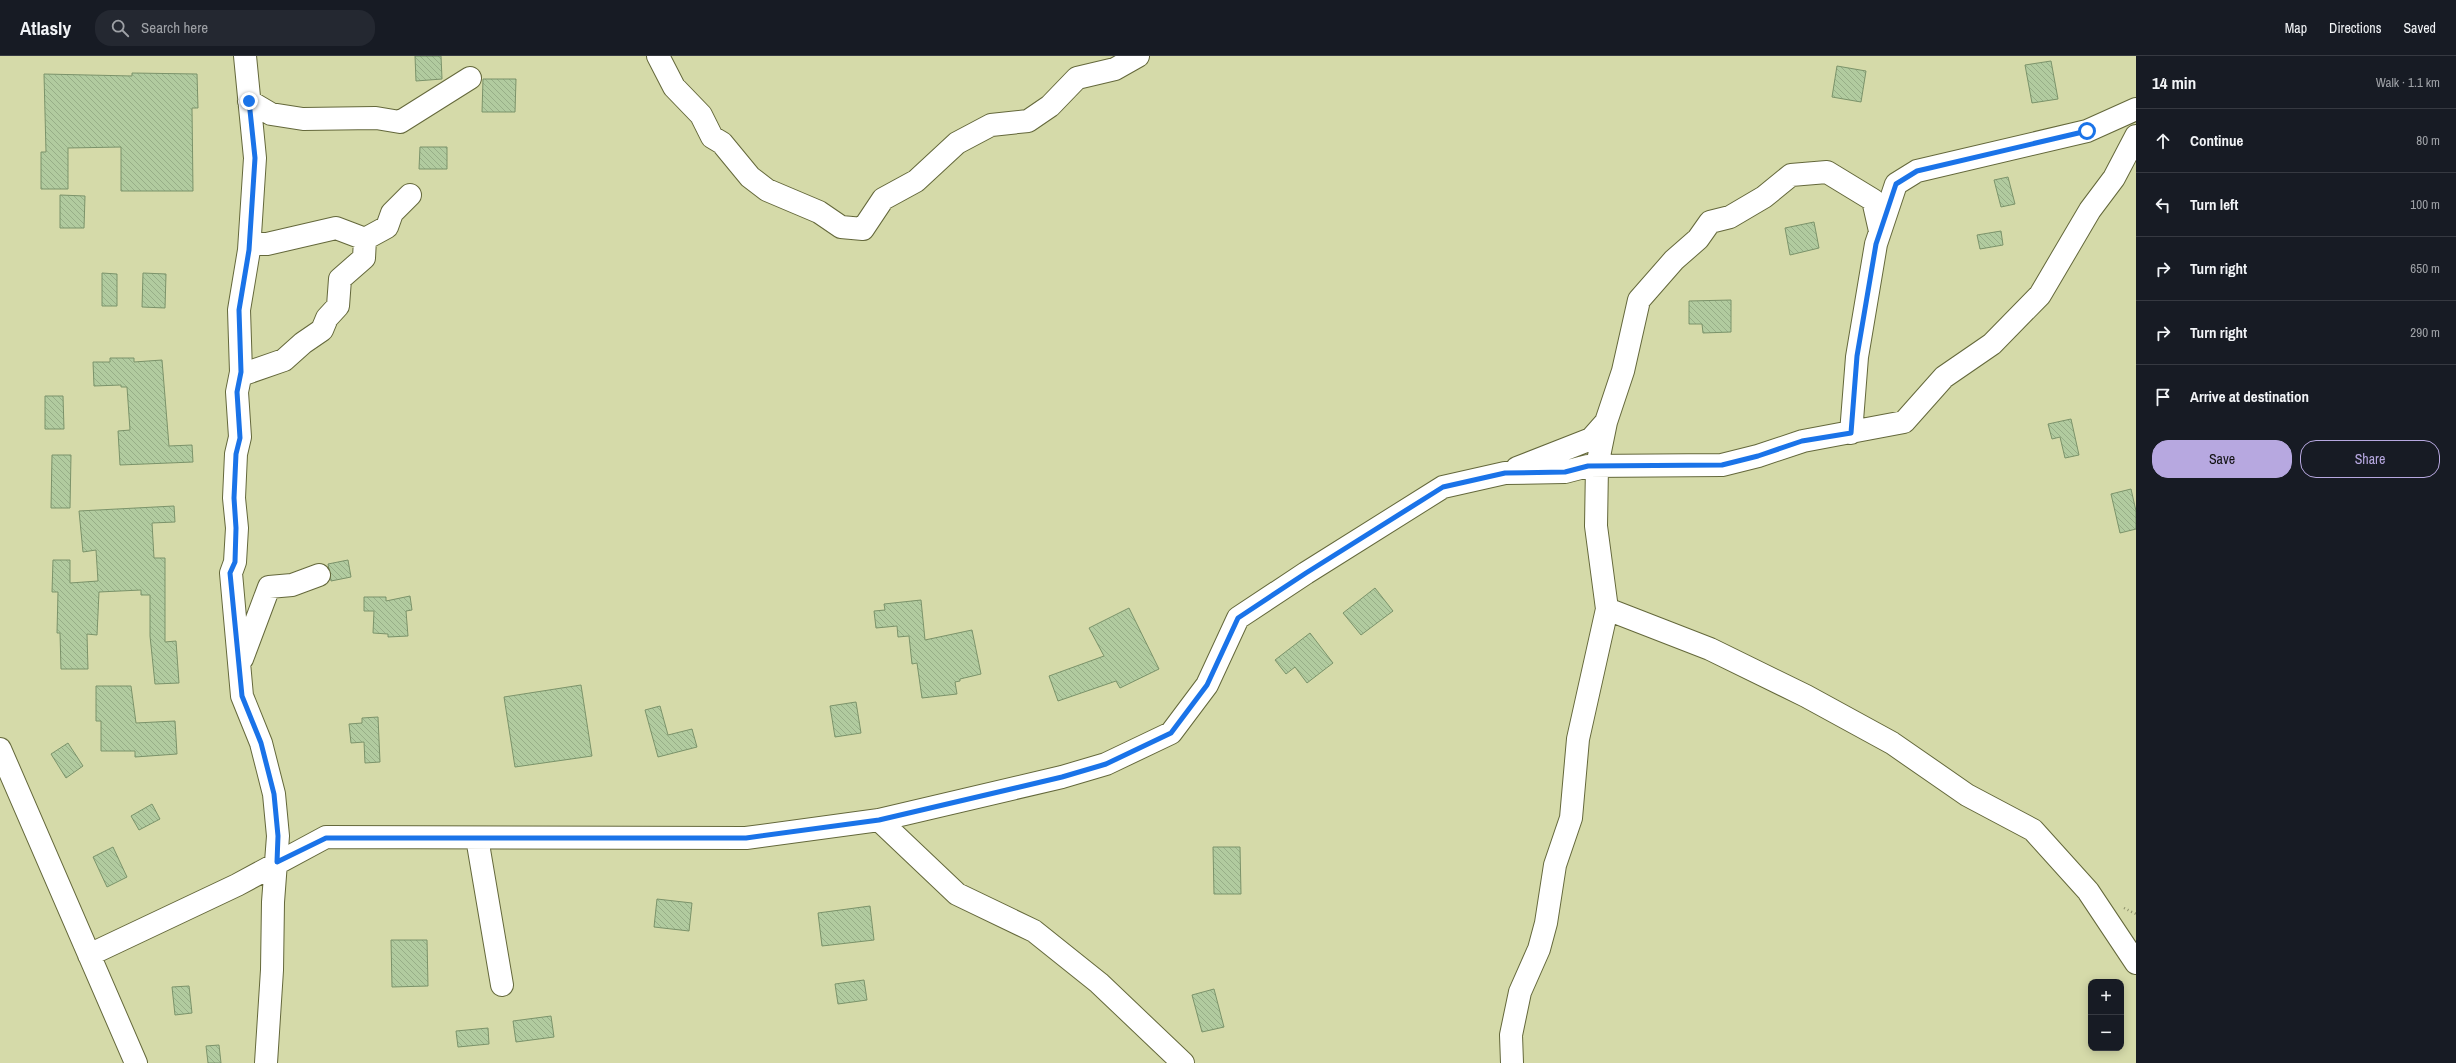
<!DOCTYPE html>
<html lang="en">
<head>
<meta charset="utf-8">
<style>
	body { margin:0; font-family:"Archivo Narrow",sans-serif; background:#242831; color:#f1f3f6 }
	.controls { position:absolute; right:12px; bottom:12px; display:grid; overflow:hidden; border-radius:8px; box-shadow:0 2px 10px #0003 }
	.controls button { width:36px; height:36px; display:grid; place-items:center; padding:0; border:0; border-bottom:1px solid #363941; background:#171b24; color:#f1f3f6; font:20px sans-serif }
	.stop { position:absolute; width:12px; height:12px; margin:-9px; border:3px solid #1a73e8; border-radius:50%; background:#fff }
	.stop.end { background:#1a73e8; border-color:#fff; box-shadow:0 1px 4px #0008 }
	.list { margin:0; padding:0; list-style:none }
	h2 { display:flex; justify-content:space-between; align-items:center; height:52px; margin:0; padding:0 16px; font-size:17px }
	h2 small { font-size:13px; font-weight:400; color:#9ea1a6 }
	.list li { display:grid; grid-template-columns:26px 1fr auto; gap:12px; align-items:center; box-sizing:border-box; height:64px; padding:0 16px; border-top:1px solid #363941 }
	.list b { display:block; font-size:15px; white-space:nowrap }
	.list em { font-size:13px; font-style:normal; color:#9ea1a6 }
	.actions { display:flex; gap:8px; padding:12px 16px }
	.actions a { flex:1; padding:9px 0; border:1px solid #b7a8e0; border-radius:16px; text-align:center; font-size:14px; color:#b7a8e0 }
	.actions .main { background:#b7a8e0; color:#111 }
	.icon { flex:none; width:22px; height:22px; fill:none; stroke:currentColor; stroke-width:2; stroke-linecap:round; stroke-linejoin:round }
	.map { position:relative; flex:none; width:2136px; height:1007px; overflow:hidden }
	header { display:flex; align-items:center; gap:24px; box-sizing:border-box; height:56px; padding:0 20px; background:#171b24; border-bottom:1px solid #363941 }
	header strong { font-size:19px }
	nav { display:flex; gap:22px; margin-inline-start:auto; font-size:14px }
	.search { width:280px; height:36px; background:#242831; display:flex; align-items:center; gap:10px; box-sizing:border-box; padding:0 14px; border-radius:16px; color:#9ea1a6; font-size:15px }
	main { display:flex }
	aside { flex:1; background:#171b24 }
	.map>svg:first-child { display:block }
</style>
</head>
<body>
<header>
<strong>Atlasly</strong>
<div class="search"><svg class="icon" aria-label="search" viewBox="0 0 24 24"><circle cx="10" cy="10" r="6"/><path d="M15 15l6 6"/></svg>Search here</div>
<nav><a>Map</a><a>Directions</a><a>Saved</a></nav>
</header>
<main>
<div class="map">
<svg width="2136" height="1007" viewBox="0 0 2136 1007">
	<defs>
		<pattern id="building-back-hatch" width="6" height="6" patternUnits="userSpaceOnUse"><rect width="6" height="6" fill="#b1cb9f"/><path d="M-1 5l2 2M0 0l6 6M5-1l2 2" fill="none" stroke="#97ae87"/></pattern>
	</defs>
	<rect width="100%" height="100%" fill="#d5daa9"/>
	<path fill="url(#building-back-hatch)" stroke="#7b936a" d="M415,0H441L442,23L416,25Z
		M2051,5L2058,43L2032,47L2025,9Z
		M1837,10L1866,15L1861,46L1832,41Z
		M132,17L197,18L198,52H192L193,135H121V91L68,92V133H41V96H46L44,18L132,20Z
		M483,23H516L515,56H482Z
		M420,91H447V113H419Z
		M2008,121L2015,148L2001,151L1994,124Z
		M60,139L85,140L84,172H60Z
		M1814,166L1819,192L1790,199L1785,172Z
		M2001,175L2003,189L1980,193L1977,179Z
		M102,217L117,218V250H102Z
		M143,217L166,218L165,252L142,251Z
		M1731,244V276L1703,277L1702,268H1689V245Z
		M110,302H134V306L162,304L169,390L192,389L193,406L120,409L118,375L130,374L127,331H121V329L94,330L93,306H110Z
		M45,340H63L64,373H45Z
		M2071,363L2079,399L2065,402L2060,381L2052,383L2048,368Z
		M52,399H71L70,452H51Z
		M2131,433L2136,455V473L2120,477L2111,438Z
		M174,450L175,466L152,467L154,502H165V586L176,585L179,627L155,628L150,580V539H141V534L99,536L97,579L87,578L88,613H61L60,577H57L58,536H52L53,504H70V527L98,525L96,494L83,496L79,455Z
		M348,504L351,521L331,525L328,508Z
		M1375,532L1393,555L1361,579L1343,557Z
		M410,540L412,554L406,555L408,580L388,581V578L373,577L374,555H364V541H386V545Z
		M921,544L925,584L972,574L981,618L960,623V625L955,626L957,638L922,642L917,607L912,608L909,580L898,581L897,570L876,572L874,555L885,554L884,548Z
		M1129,552L1159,613L1120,632L1116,625L1058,645L1049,620L1104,600L1089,572Z
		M1310,577L1333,607L1307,627L1295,611L1286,618L1275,604Z
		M581,629L592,700L515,711L504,641Z
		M96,630H131L136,667L175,665L177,698L135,701V695H101V665H96Z
		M856,646L861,677L835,681L830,650Z
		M660,650L668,679L692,673L697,691L658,701L645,654Z
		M378,661L380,706L365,707L364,686L351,687L349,668L362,667V662Z
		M68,687L83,710L66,722L51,698Z
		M152,748L160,763L139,774L131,760Z
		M113,791L127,821L107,831L93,801Z
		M1213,791H1240L1241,838H1214Z
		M657,843L692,847L689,875L654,871Z
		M870,850L874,884L822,890L818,857Z
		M391,884H427L428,930L392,931Z
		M864,924L867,944L838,948L835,928Z
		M189,930L192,957L175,959L172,931Z
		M1214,933L1224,971L1202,976L1192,939Z
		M551,960L554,981L516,986L513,965Z
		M488,972L489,988L458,991L456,975Z
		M219,989L221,1007H208L206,990Z"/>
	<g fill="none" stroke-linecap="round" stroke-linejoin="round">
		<g stroke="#64683b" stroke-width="24">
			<path id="minor" d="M245,0L255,102L249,194L239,254L241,316L237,336L240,381L236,398L234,442L237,472L235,506L231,517L242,640L261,687L274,738L278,780L273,846L272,914L266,1007
				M658,0L674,31L701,59L712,81L722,87L750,121L767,134L819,156L841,171L863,173L883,143L916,125L957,87L991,69L1028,65L1050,50L1077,22L1115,13L1138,0
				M249,45L271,58L303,63L376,62L400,66L470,22
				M1880,175L1873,144L1827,116L1791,119L1764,141L1730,161L1710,166L1698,183L1674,204L1639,244L1623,315L1606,366L1597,410L1596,470L1607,553L1710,593L1806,640L1892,687L1967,739L2033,774L2088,835L2136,907
				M250,188H267L336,172L365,183L387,171L392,157L410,139
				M241,319L284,304L303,287L322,274L327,262L338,250L340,223L364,202L365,183
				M1851,377L1857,301L1876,188L1896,128L1917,115L2087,75L2136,53
				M1517,412L1591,383L1606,366
				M242,603L269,531L292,529L319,519
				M0,693L136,1007
				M879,764L957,838L1034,875L1099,927L1183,1007
				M477,782L502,929
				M89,899L237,829L326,781L746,782L879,764L1062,721L1106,708L1171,677L1207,629L1238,562L1306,517L1443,431L1505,417L1565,416L1588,410L1722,409L1758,400L1803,385L1904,366L1944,321L1992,288L2040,239L2090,154L2114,122L2136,80
				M1512,1007L1511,979L1520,936L1539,893L1546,867L1555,809L1571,762L1578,683L1607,553"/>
		</g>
		<path stroke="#8c8f6a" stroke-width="2.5" stroke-dasharray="1 3" stroke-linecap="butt" d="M2124,852L2136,858"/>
		<use href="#minor" stroke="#fff" stroke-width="22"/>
	</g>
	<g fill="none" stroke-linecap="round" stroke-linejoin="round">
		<path stroke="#1a73e8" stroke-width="5" d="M249,45L255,102L249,194L239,254L241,316L237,336L240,382L236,398L234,442L236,472L235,506L230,517L242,640L261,687L274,738L278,780L277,806L326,782H746L879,764L1062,721L1106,708L1171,677L1207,629L1238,562L1306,517L1443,431L1505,417L1565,416L1588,410L1722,409L1758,400L1802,385L1851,377L1857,300L1876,188L1896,128L1917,115L2087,75"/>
	</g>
</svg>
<div class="controls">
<button>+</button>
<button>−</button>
</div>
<div class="stop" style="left:2087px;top:75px"></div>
<div class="stop end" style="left:249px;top:45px"></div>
</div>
<aside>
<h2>14 min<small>Walk · 1.1 km</small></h2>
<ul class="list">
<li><svg class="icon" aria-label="ahead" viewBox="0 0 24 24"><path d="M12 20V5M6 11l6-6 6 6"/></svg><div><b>Continue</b></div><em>80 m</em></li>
<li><svg class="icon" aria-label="left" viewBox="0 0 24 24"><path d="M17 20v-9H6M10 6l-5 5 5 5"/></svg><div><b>Turn left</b></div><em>100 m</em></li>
<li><svg class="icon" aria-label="right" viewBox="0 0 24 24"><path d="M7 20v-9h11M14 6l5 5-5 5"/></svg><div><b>Turn right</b></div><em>650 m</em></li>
<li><svg class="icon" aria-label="right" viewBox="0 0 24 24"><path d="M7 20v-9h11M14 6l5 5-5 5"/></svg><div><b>Turn right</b></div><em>290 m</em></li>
<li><svg class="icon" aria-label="arrive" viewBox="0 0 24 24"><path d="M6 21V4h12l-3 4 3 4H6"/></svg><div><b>Arrive at destination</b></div></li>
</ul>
<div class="actions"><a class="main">Save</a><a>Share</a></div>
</aside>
</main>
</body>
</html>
